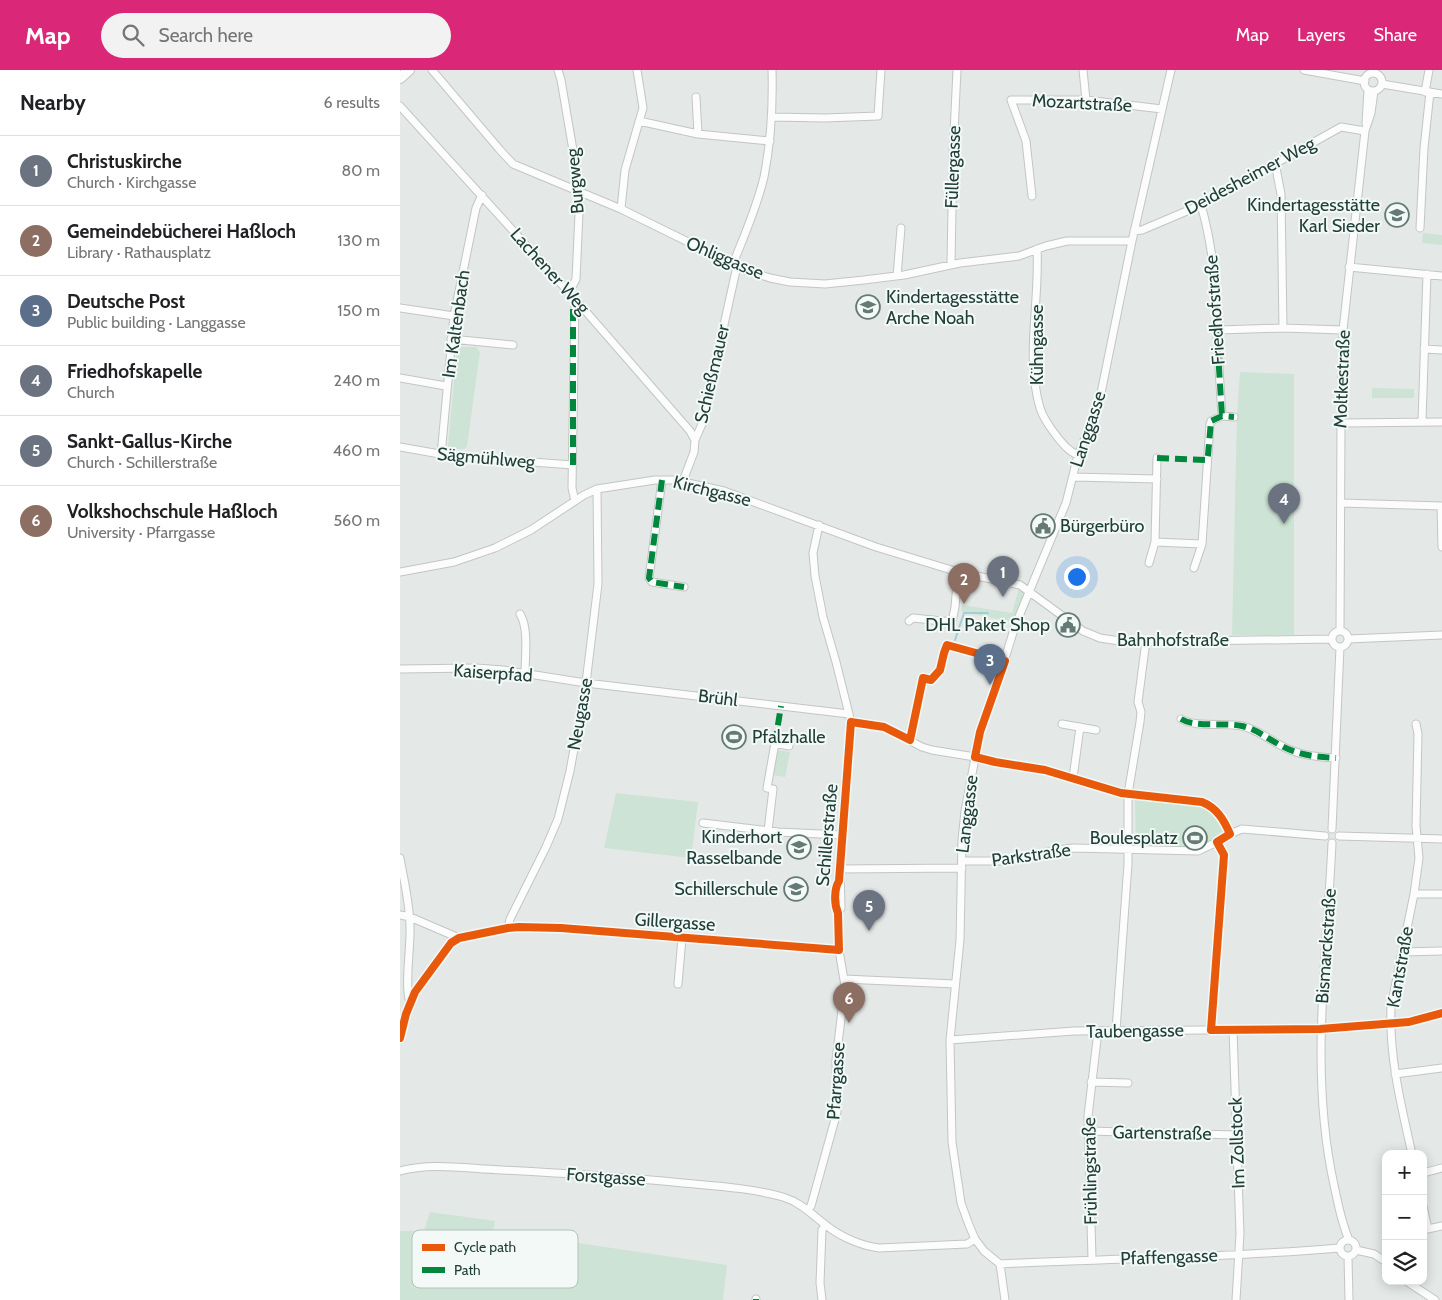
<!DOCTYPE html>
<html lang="en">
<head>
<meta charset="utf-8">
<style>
	body { margin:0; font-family:Cabin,sans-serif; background:#f2f2f2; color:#202124 }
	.controls { position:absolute; right:15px; bottom:15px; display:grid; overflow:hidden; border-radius:10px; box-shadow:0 2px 12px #0003 }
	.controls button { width:45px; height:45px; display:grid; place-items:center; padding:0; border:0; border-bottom:1px solid #e0e0e0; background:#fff; color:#202124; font:25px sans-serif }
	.you { position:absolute; left:676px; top:506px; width:18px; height:18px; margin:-12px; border:4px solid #fff; border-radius:50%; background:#1a73e8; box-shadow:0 0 0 8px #1a73e833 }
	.badge { display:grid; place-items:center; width:32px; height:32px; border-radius:50%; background:#db2777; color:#fff; font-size:16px; font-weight:700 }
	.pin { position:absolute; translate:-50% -41px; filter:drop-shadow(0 1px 2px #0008) }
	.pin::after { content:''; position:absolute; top:26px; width:18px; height:15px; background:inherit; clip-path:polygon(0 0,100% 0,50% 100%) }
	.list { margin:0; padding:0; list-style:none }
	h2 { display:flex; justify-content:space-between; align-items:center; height:65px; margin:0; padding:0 20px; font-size:21px }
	h2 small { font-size:16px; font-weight:400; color:#757577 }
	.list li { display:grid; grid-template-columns:32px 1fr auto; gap:15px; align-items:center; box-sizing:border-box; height:70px; padding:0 20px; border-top:1px solid #e0e0e0 }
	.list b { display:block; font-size:19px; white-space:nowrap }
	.list p { margin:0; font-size:16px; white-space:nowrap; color:#757577 }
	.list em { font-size:16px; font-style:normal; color:#757577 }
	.icon { flex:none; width:28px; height:28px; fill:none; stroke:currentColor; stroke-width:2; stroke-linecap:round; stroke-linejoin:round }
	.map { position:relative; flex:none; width:1042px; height:1230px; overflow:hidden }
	header { display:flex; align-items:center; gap:30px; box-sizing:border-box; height:70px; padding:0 25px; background:#db2777; color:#fff }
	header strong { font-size:24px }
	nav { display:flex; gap:28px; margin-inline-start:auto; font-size:18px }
	.search { width:350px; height:45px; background:#f2f2f2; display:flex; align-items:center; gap:12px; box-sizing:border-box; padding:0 18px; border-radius:28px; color:#757577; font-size:19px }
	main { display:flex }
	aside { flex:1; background:#fff }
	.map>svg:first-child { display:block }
</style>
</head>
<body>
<header>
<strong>Map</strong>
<div class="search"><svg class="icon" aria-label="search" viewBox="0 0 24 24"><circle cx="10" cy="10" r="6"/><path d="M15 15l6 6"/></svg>Search here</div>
<nav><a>Map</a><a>Layers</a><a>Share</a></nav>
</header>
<main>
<aside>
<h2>Nearby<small>6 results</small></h2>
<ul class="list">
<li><span class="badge" style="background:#6b7280">1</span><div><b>Christuskirche</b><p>Church · Kirchgasse</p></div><em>80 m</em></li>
<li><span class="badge" style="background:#8d6e63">2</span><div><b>Gemeindebücherei Haßloch</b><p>Library · Rathausplatz</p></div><em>130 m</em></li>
<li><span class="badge" style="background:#5c6f8a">3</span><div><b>Deutsche Post</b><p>Public building · Langgasse</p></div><em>150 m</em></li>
<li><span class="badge" style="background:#6b7280">4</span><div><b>Friedhofskapelle</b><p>Church</p></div><em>240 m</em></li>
<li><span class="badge" style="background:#6b7280">5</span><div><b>Sankt-Gallus-Kirche</b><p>Church · Schillerstraße</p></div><em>460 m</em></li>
<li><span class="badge" style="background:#8d6e63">6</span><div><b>Volkshochschule Haßloch</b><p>University · Pfarrgasse</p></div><em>560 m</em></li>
</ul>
</aside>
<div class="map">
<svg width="1042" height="1230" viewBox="0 0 1042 1230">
	<rect width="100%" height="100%" fill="#e4e9e7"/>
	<path fill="#cde3d5" d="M1023,163L1042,165V175L1022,173Z
		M60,277H76L80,282L67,376L64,379H51L48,376L57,279Z
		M840,302L894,304V565H832L837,344Z
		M972,318L1014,319V328H972Z
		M619,518L627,521L614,552L561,542L562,535L612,543Z
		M377,680L390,682L385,707L373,705Z
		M216,723L298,732L291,788L204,778Z
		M735,729L799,735C812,740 818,750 824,763C815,768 806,776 796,778C777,782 755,777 736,775Z
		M30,1142L95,1151L83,1206L134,1216L144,1168L327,1195L323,1230H0V1161H24Z"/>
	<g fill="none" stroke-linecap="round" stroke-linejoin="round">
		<path stroke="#a3ced9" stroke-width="2" d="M555,570L564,543H588"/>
		<g stroke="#c1c6c4" stroke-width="9">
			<path id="minor" d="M32,0L100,80L113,94L221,139L345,200L370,208L390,212L425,214L464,210L504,205L560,193L619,186L646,176L667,171H732
				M158,0L161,10L180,121L176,209L173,215L167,221
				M683,0L686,30
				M904,0L965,11
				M964 12a9 9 0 1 1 18 0a9 9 0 1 1-18 0Z
				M982,14L1042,24
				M1025,22L1029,0
				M296,27L298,64
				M0,36L175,229L290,361L295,370
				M372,47L425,48L478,46L481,0
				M239,51L298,64L370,71
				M966,53L968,20
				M875,93L881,124L883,258
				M632,126L626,71L611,30H686L762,39
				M801,135C813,176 816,218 819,260L817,266L822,346
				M221,139L225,100L243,38L237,0
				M1020,158L1024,78L1030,22
				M734,161L742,160L801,135L941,57L965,61
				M637,179C640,231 625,287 640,338C643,348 649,356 655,364C662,373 668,381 678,385
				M333,194C344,166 357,137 364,107C371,72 373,36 372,0
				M551,194L553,84L557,0
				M949,197L1042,206
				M497,206L501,158
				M175,229L172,418L175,431
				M0,238L54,246
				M819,260L883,258L943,260
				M51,269L113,275
				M1024,279L1042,280
				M0,308L46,316
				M1022,351L1027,204
				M941,353L1042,352
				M0,377L51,386L173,395
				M41,385L54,246L76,138L82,125
				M673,407L757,409
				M262,410L249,508L252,512L284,517
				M283,411L294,382L295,370L302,354L337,196
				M941,433L1042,436
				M1041,436L1042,477
				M419,455L413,483L415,506L423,547L436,592L451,652L440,799L441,838L438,843
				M755,472L802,474
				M749,493L755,472L757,388
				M794,498L802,474L810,354L811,351L822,346L834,347
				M0,502L54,492L95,478L131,460L184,425L197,419L255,410H274L324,421L476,477L558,502L620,515L683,561L700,568L726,572L932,569
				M120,544C129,558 125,587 125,604
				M509,551L513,548L552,552
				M551,557L555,537L558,502
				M932 569a8 8 0 1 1 16 0a8 8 0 1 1-16 0Z
				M940,561L941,353L943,260L965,61L971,43L974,21
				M948,569L1042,565
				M0,599L76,598L103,600L186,613L449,644
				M781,649C796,658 824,652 842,656C856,659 867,668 880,675C897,685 916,687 936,688
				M451,652L484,657L522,677L532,680L575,687
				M662,654L696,660
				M510,670L523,608L531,610
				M595,692L645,700L728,724L802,732C817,738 824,750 830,764
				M673,708L680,657
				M303,753L378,762L442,765
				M932,759L940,577
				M368,761L373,719L367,718L375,673L389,676
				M939,766L1042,769
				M932,773C927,886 909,1002 934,1115C938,1133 941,1152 949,1170
				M0,788C4,811 10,834 10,858C11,875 4,918 10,932
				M562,791H612L651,781L673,778L798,781L817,772L830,764L842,759L925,766
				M440,799L562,798
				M1014,824H1042
				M0,845L10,847L59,868
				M108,858L110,849L146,777L158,749L170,701L186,613L198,514L197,419
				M1002,882L1042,881
				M444,909L555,914
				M278,914L282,868
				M716,960L728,794V724L740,652L741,642L738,632L746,571
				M811,960L824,785L817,772
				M833,960L840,1164L836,1230
				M0,968L6,944L15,922L51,873L59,868L108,858L119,857L161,858L439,880
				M550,970L674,961L920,959L1009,952L1042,943
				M995,1004L1042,998
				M691,1012L728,1013
				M688,1061L836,1065
				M1012,1084C1001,1035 989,987 991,937L1014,824L1019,788L1016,756L1018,664L1016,654
				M0,1101C32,1092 69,1099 102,1100C162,1103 222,1107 283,1113C316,1116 351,1118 383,1127C402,1133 412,1145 427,1156C441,1167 462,1176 479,1178L567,1174L575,1169
				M1023,1103L1042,1098
				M1023,1136L1028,1159
				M408,1139L411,1136L437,1042L436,990L445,916L439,880L438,843C434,834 434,819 439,811
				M1023,1160L1042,1156
				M940 1178a8 8 0 1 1 16 0a8 8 0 1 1-16 0Z
				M956,1180L974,1184L986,1192
				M948,1187L949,1230
				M692,1189L688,1046L698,961
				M600,1194C713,1188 826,1188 939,1178
				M1006,1211L1035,1230
				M356,1230V1229
				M422,1230L420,1213L422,1160L425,1155
				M605,1230L600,1194L584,1181L575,1169L569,1155L561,1133L552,1072L550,970L560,870L562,770L565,741L580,662L595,621L615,556L666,433L678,385L691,354L700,328L732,171L771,0"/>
		</g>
		<g stroke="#bfc7c5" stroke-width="12">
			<path id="secondary" d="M0,8L9,0"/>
		</g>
		<use href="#minor" stroke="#fbfcfb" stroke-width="7"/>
		<use href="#secondary" stroke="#fbfcfb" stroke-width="10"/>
		<path stroke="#00873e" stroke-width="6" stroke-dasharray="12 6" stroke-linecap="butt" d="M819,260L817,266L822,346
			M757,388L807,390L808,385L811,351L822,346L834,347
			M173,395V236L175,229
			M262,410L249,508L252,512L284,517
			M781,649C796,658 824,652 842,656C856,659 867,668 880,675C897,685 916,687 936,688
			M375,673L381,636
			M356,1230V1229"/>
		<g stroke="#f2f9f6" stroke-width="11">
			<path id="cycleway" d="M0,968L6,944L15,922L51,873L59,868L108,858L119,857L161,858L439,880L438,843C434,834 434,819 439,811L451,652L484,657L510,670L523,608L531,610L540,600L544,583L547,575L605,591L580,662L575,687L595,692L645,700L721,723L802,732C817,738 824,750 830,764L817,772L824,785L811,960L920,959L1009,952L1042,943"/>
		</g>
		<use href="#cycleway" stroke="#e8590c" stroke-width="8"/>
	</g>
	<defs>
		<g id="school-ring" transform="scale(1.25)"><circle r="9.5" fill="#f2f9f6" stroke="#657a75" stroke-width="1.5"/><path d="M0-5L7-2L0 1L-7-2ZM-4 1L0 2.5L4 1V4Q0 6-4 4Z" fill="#657a75"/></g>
		<g id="civic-ring" transform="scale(1.25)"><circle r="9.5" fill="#f2f9f6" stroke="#657a75" stroke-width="1.5"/><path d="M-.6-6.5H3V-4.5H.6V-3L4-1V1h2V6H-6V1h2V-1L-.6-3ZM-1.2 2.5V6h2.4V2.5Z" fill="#657a75"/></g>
		<g id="stadium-ring" transform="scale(1.25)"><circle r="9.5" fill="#f2f9f6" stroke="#657a75" stroke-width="1.5"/><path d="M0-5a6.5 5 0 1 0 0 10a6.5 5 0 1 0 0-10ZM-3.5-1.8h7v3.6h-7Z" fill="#657a75"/></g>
	</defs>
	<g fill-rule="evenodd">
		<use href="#school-ring" x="997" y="145"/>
		<use href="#school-ring" x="468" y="237"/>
		<use href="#civic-ring" x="643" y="456"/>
		<use href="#civic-ring" x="668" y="555"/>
		<use href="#stadium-ring" x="334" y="667"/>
		<use href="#stadium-ring" x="795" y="768"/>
		<use href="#school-ring" x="399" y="777"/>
		<use href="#school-ring" x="396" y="819"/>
	</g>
	<g text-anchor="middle" stroke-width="4" stroke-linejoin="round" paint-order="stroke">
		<g font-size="18" fill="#213e38" stroke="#f2f9f6">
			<text transform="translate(682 33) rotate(3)" y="6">Mozartstraße</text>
			<text transform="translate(553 97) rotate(-88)" y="6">Füllergasse</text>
			<text transform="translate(850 106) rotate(-28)" y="6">Deidesheimer Weg</text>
			<text transform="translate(175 111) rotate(-95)" y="6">Burgweg</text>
			<text transform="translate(325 188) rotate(23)" y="6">Ohliggasse</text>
			<text transform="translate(150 201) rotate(48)" y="6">Lachener Weg</text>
			<text transform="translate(815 240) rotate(-94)" y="6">Friedhofstraße</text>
			<text transform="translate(56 254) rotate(-82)" y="6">Im Kaltenbach</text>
			<text transform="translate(637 275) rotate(-90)" y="6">Kühngasse</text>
			<text transform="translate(312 304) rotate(-77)" y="6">Schießmauer</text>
			<text transform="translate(942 309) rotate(-88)" y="6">Moltkestraße</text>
			<text transform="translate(688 359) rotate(-72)" y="6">Langgasse</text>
			<text transform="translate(86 388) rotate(5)" y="6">Sägmühlweg</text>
			<text transform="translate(312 421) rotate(14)" y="6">Kirchgasse</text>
			<text x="773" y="576">Bahnhofstraße</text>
			<text transform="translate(93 603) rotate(4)" y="6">Kaiserpfad</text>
			<text transform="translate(318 628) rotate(7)" y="6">Brühl</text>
			<text transform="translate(180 644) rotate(-80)" y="6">Neugasse</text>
			<text transform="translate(567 744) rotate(-83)" y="6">Langgasse</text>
			<text transform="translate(427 765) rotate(-85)" y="6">Schillerstraße</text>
			<text transform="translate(631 785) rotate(-8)" y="6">Parkstraße</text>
			<text transform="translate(275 852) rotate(4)" y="6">Gillergasse</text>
			<text transform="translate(926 876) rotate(-86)" y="6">Bismarckstraße</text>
			<text transform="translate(1000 897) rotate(-80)" y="6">Kantstraße</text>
			<text transform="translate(735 961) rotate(-1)" y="6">Taubengasse</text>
			<text transform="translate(436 1011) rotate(-86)" y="6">Pfarrgasse</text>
			<text transform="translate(762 1063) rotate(1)" y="6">Gartenstraße</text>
			<text transform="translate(837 1073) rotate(-92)" y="6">Im Zollstock</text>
			<text transform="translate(690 1101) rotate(-91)" y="6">Frühlingstraße</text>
			<text transform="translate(206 1107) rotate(4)" y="6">Forstgasse</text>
			<text transform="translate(769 1187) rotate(-2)" y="6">Pfaffengasse</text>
		</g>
		<g font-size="18" fill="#213e38" stroke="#f2f9f6" text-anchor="end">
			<text x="980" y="141">Kindertagesstätte<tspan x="980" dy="21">Karl Sieder</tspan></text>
			<text x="486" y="233" text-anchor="start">Kindertagesstätte<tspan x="486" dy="21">Arche Noah</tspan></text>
			<text x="660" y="462" text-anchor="start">Bürgerbüro</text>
			<text x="650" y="561">DHL Paket Shop</text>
			<text x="352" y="673" text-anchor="start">Pfalzhalle</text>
			<text x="382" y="773">Kinderhort<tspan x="382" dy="21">Rasselbande</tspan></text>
			<text x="778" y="774">Boulesplatz</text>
			<text x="378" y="825">Schillerschule</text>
		</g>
	</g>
	<rect x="12" y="1160" width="166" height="58" rx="8" fill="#f2f9f6" stroke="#b3c1bd" stroke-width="1"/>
	<rect x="22" y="1174" width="23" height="7" fill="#e8590c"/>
	<rect x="22" y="1197" width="23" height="6" fill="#00873e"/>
	<g font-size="14" fill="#213e38">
		<text x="54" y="1182">Cycle path</text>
		<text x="54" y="1205">Path</text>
	</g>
</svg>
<div class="controls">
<button>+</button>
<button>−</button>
<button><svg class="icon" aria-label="layers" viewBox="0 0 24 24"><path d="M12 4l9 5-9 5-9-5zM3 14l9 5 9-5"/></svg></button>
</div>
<div class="you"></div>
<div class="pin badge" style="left:603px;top:527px;background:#6b7280">1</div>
<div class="pin badge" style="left:564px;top:534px;background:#8d6e63">2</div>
<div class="pin badge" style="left:590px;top:615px;background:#5c6f8a">3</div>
<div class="pin badge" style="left:884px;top:454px;background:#6b7280">4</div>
<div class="pin badge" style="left:469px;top:861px;background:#6b7280">5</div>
<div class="pin badge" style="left:449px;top:953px;background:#8d6e63">6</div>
</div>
</main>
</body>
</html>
